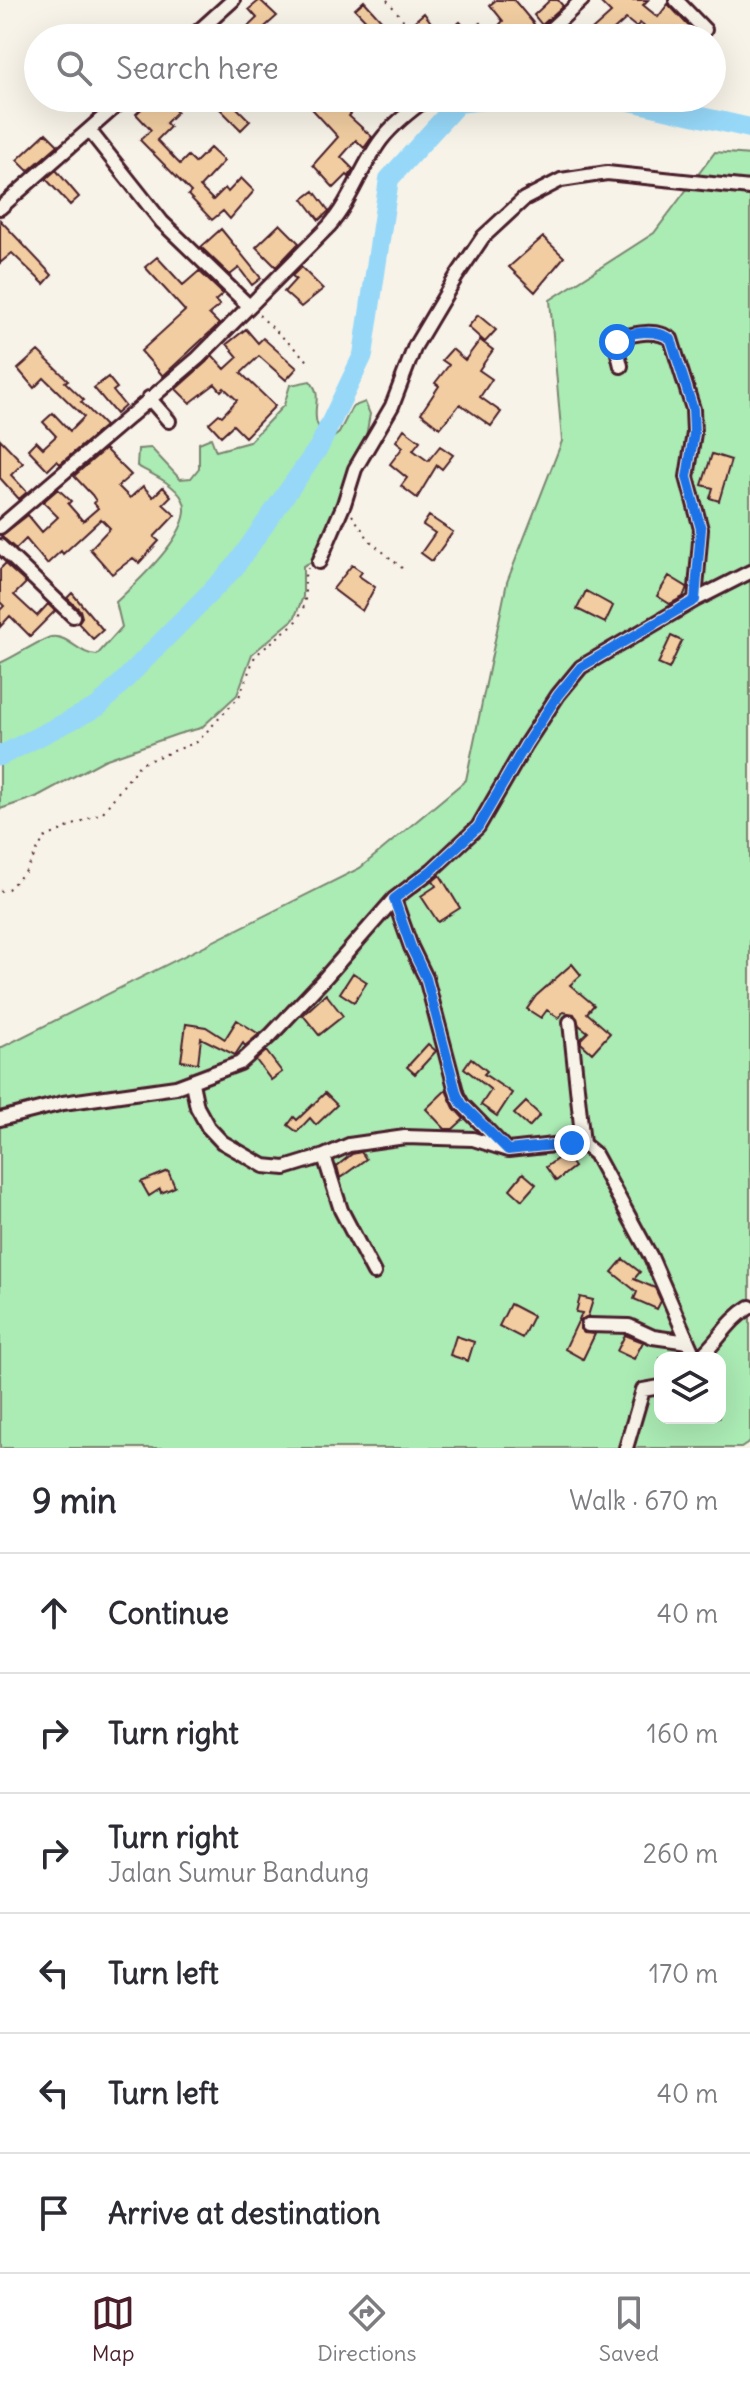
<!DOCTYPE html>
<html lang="en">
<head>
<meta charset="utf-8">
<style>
	body { margin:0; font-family:Delius,sans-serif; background:#f2f2f3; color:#2b2b33 }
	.controls { position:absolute; right:24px; bottom:24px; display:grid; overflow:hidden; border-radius:16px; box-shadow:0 8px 32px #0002 }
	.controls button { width:72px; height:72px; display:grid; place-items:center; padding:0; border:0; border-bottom:2px solid #e1e1e2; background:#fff; color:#2b2b33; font:40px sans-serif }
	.stop { position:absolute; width:24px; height:24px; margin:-18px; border:6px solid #1a73e8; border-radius:50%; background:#fff }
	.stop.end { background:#1a73e8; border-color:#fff; box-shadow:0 2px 8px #0008 }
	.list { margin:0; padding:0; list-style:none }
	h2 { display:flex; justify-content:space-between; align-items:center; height:104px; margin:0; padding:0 32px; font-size:34px }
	h2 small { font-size:26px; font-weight:400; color:#7c7c81 }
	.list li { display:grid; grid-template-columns:52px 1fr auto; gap:24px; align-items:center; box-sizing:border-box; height:120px; padding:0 32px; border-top:2px solid #e1e1e2 }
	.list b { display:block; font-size:30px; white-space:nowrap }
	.list p { margin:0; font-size:26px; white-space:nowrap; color:#7c7c81 }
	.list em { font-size:26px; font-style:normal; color:#7c7c81 }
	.icon { flex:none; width:44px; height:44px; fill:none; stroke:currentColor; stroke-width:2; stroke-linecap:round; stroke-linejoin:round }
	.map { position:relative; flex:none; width:750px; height:1448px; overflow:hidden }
	.search { position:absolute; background:#fff; box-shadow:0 8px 32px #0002; left:24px; right:24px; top:24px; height:88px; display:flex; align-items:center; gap:20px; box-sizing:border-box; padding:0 28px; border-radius:44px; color:#7c7c81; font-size:30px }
	.sheet { height:824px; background:#fff }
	nav { display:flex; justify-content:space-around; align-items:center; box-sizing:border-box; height:112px; border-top:2px solid #e1e1e2; background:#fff; font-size:22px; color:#7c7c81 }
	nav a { display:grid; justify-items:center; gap:4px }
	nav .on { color:#4a1f2b }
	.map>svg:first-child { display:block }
</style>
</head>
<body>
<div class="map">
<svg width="750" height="1448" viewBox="0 0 750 1448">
	<rect width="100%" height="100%" fill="#f7f3e8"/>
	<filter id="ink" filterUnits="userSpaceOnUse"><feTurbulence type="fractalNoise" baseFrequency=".0125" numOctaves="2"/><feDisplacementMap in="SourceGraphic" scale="16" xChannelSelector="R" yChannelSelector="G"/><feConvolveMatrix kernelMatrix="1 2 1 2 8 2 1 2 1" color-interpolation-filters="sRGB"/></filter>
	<g filter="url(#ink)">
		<path fill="#abebb4" stroke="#7a8570" stroke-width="2" fill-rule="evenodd" d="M715,152L750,155V1442L741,1448H0V1048L360,868L466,780L507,582L562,441L550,300L654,233ZM660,1358H720V1418H660Z
			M310,381C322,395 314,403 316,418C316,427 324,434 330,440L339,433L352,407L365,402L370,414L365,442L316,560L303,566V597L294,619L252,654L237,695L201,728L178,734L104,760L36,797L0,809V663C15,657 39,640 51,637C67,634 80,655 97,655L122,627L116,602C135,584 197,529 183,500C175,484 152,474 137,466L138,449L151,448L180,479L191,478L199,468V443L211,438L216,451L249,442L284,405L290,385Z"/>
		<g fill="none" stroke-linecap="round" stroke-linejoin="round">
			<path stroke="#97d8f9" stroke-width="20" d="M617,98L750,128
				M0,756L99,706L234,568L319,447L363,355L389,179L458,103L499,98"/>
		</g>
		<path fill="#f1cda1" stroke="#4a1f2b" stroke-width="2" d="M260,0L277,16L258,33L263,38H236L257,18L249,9Z
			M496,0H514L534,24L521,38H420L409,26L424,13L442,37L460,22L469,32L480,23L490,35L503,21L490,5Z
			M550,0H558L563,6L542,25L534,15Z
			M598,0H648L643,5L658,17L668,4L696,34L692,38H658L640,23L636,27L626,19L605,38H583L611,13Z
			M364,1L383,22L374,29L355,9Z
			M153,98H163L177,112L166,123L170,127L157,140L176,160L180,164L188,156L195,163L210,148L224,161L200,187L213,200L225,188L228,192L241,178L254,191L230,219L223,211L212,220L188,195L191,192L140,140L151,130L136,114Z
			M209,98H227L250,121L241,130Z
			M302,98H350L358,106L349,116L372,137L364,148L356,140L341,157L353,169L349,177L347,175L334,188L313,165L338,137Z
			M46,133L58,145L28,171L17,160Z
			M56,170L79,197L70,205L46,179Z
			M314,191L329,211L319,220L303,199Z
			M0,220L52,275L44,284L12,253L0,263Z
			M280,224L299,243L276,267L256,247Z
			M221,229L261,278L252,285L239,268L230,275L201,247Z
			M543,237L564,257L535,292L509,267Z
			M157,257L183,285L199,271L223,294L215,301L220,305L209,314L219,324L163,376L141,351L185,311L145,267Z
			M301,267L323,289L301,307L284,292L296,279L292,276Z
			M478,315L496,330L485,342L468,327Z
			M246,329L258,343L263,338L297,368L286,380L259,356L241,373L275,406L245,437L233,425L221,436L209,423L219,414L222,416L237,400L224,388L221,391L215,384L190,403L176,389L213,356L225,369L238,357L227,344Z
			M480,340L493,350L479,370L492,379L480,397L501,412L491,426L460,404L440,428L421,413L439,386L435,383L449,365L442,360L452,349L465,360Z
			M38,351L68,380L65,382L84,400L81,402L105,426L60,464L57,461L48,470L28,449L36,441L43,448L56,436L43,422L53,413L70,431L84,417L44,378L34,388L18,369Z
			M108,377L117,388L113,391L125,406L116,414L94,388Z
			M404,429L420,441L413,450L428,461L440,446L453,455L442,469L437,465L417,498L401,486L407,478L390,464L403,447L396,441Z
			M0,439L23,463L11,475L27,492L19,499L0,478Z
			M105,449L131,475L118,486L130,498L143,486L153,497L163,487L171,496L163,504L175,515L154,537L159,541L139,563L133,558L112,574L90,549L110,528L101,519L63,554L61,551L47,564L26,539L16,549L1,536L28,515L42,532L58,517L43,502L58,489L71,501L68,504L83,521L98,508L94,503L96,501L92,495L74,476Z
			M712,454L731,460L719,501L710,498L713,488L702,485Z
			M429,516L453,532L432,561L421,553L435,533L423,525Z
			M5,564L26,583L14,595L28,608L37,616L48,604L55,611L30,636L10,616L0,627V610L4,606L0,602V569Z
			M352,565L362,572L359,576L375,587L362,611L333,589Z
			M669,576L687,587L683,597L670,604L657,596Z
			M586,591L613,606L605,623L577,609Z
			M72,593L103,630L93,639L78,623L82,617L80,610L67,598Z
			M671,636L682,641L669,669L658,664Z
			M440,875L460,908L438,922L421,896L436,886L433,881Z
			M572,964L581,975L570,985L594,1005L587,1013L610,1033L592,1053L581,1043V1039L588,1032L579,1025L574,1014L563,1012L559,1018L547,1010L541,1018L527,1009L536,996Z
			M353,973L367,982L354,1002L340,993Z
			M326,994L343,1016L319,1035L303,1015Z
			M237,1020L259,1034L245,1046L243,1043L235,1055L201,1038L198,1063L181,1061L186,1024L206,1027L225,1039Z
			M428,1044L436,1051L415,1074L407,1067Z
			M266,1051L282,1072L271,1080L256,1060Z
			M471,1058L487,1071L484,1074L512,1093L497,1116L481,1105L491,1090L464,1068Z
			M446,1090L454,1108L464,1119L453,1129H445L426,1109Z
			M325,1093L337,1105L316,1125L310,1118L297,1132L288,1125L294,1117L297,1120Z
			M526,1102L540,1115L529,1127L514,1114Z
			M361,1152L366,1159L340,1178L337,1166L352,1154Z
			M564,1154L574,1167L556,1181L546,1167Z
			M168,1171L175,1187L161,1193L160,1189L149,1196L141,1182Z
			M523,1173L536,1184L522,1200L510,1189Z
			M623,1259L640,1272L634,1279L655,1288L661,1301L657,1309L634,1299L637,1292L612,1272Z
			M580,1297L593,1300L588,1316L580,1321V1329L584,1333L595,1334L583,1359L565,1349L582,1313L576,1312Z
			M510,1304L533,1316L522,1338L499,1326Z
			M625,1335L643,1342L634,1359L617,1351Z
			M456,1336L474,1342L468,1361L450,1355Z"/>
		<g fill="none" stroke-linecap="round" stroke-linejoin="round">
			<g stroke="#4a1f2b" stroke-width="18">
				<path id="minor" d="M676,0L705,30
					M191,38L233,0
					M541,38L582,0
					M89,130L162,222L249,306
					M0,208L125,98
					M621,366L616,345L620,338C637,333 656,329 671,339L693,409L694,433L687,477L701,529L695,600
					M149,398L169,421
					M0,527L198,358L329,226C351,201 361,167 381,140C394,123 411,110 428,98
					M0,546L73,616
					M319,562L344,504L355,469L392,406L415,346L456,277L483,237L524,199L561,180L607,173L750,188
					M394,899L411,947L426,978L457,1095L462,1104L504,1147
					M570,1022L583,1144
					M192,1083L197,1107L208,1127L222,1142L264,1166L285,1168L324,1156L349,1145L405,1137L473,1139L508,1150L572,1143L583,1144L595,1154L651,1257L695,1358
					M0,1119L63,1103L176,1087L240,1063L271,1035L324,979L394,899L432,870L478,827L526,744L558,695L581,667L695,600L750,572
					M324,1156L341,1210L374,1273
					M588,1325L629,1326L653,1337L688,1342
					M699,1358C718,1342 728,1320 750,1307
					M626,1448L643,1390L660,1387"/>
			</g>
			<path stroke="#4a1f2b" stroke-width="2" stroke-dasharray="2 6" stroke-linecap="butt" d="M387,0L418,38
				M259,315L308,361
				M352,515L370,541L402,568
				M0,891L8,889L26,871L44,838L103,812L140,764L197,742L239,697L255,656L297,621L305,604V576L308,568"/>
			<use href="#minor" stroke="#f7f3e8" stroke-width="12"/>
		</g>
	</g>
	<g fill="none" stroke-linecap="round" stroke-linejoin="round" filter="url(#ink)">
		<path stroke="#1a73e8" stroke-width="10" d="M572,1143L508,1150L462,1104L457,1095L426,978L411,947L394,899L432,870L478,827L526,744L558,695L581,667L695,600L701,529L687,477L694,433L693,409L671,339C657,329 630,330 617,342"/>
	</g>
</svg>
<div class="controls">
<button><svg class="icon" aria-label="layers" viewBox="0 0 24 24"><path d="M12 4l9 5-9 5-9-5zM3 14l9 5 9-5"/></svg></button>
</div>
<div class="stop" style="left:617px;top:342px"></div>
<div class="stop end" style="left:572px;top:1143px"></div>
<div class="search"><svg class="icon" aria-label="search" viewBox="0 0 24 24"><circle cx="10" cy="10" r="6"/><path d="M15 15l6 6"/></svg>Search here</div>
</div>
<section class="sheet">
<h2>9 min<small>Walk · 670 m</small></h2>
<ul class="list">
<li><svg class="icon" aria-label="ahead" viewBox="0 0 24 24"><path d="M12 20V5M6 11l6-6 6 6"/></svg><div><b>Continue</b></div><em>40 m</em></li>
<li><svg class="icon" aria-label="right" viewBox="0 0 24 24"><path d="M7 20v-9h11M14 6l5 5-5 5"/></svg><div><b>Turn right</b></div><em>160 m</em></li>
<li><svg class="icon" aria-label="right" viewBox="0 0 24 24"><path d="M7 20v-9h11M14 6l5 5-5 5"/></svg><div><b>Turn right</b><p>Jalan Sumur Bandung</p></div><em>260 m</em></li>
<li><svg class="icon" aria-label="left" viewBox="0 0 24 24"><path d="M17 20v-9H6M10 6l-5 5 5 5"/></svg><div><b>Turn left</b></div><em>170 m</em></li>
<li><svg class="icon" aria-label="left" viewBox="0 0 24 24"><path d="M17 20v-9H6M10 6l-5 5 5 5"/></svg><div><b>Turn left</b></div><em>40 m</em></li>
<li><svg class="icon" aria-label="arrive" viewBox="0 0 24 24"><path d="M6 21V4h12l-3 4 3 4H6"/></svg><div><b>Arrive at destination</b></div></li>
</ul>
</section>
<nav>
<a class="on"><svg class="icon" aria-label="map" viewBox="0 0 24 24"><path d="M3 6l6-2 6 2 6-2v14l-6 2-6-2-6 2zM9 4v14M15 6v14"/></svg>Map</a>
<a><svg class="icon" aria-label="directions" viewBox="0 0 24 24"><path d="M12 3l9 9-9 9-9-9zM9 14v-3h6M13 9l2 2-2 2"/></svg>Directions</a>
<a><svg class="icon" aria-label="saved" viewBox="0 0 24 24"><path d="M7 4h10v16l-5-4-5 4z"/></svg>Saved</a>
</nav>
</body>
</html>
